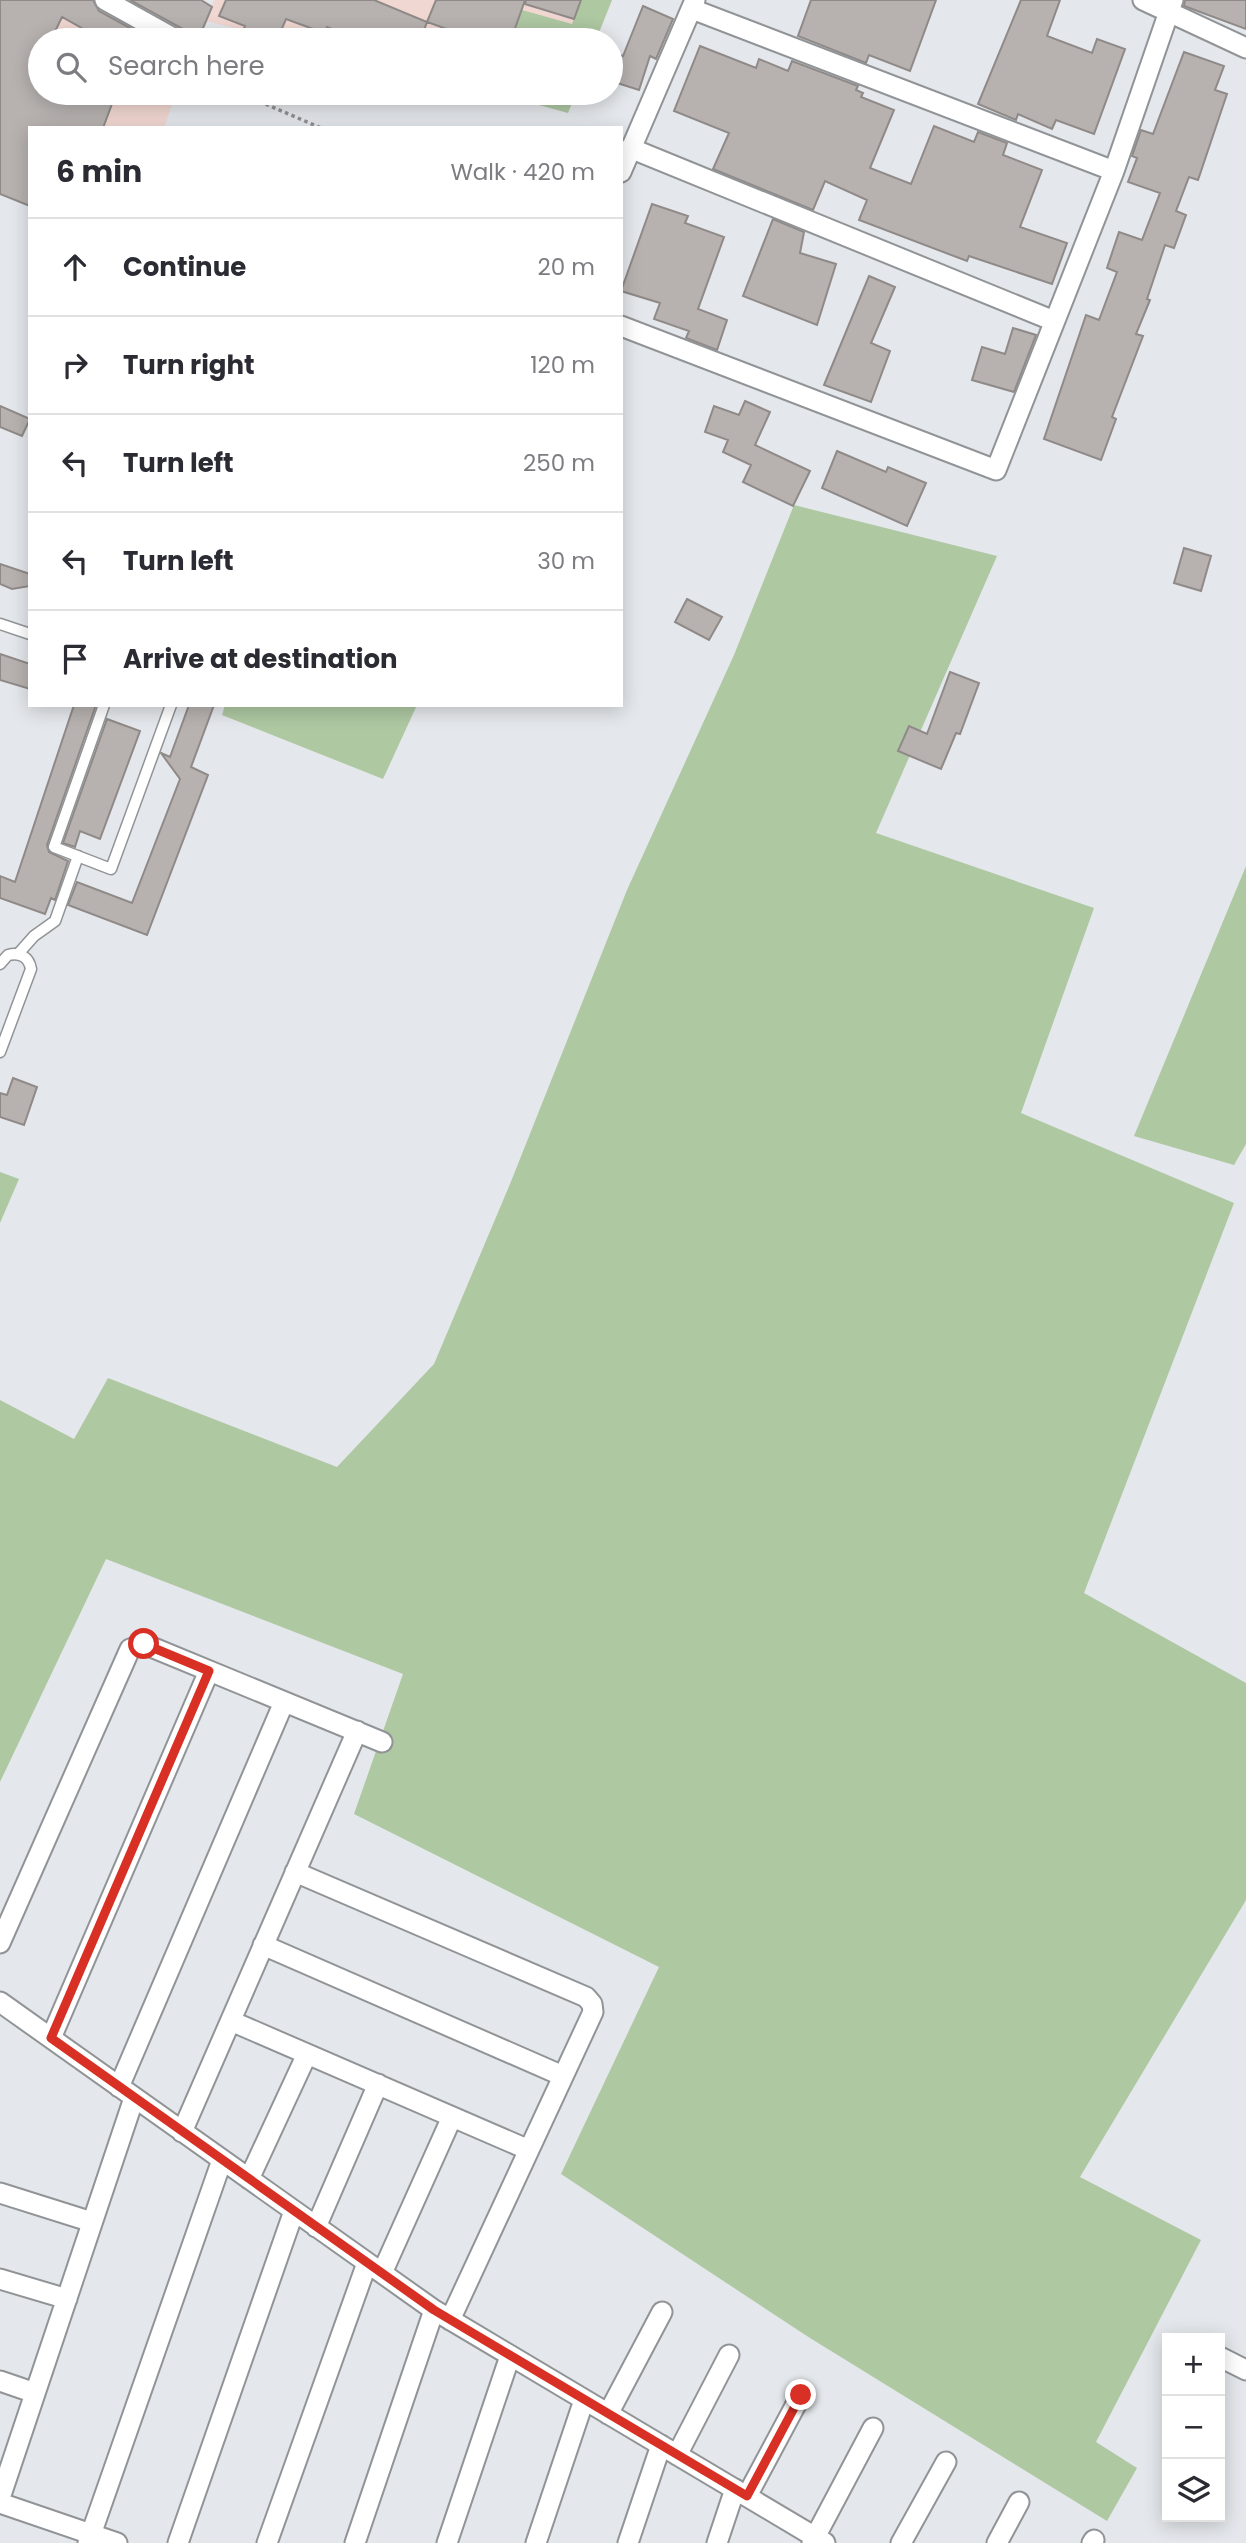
<!DOCTYPE html>
<html lang="en">
<head>
<meta charset="utf-8">
<style>
	body { margin:0; font-family:Poppins,sans-serif; background:#f2f2f3; color:#2b2b33 }
	.controls { position:absolute; right:21px; bottom:21px; display:grid; overflow:hidden; border-radius:0px; box-shadow:0 4px 18px #0003 }
	.controls button { width:63px; height:63px; display:grid; place-items:center; padding:0; border:0; border-bottom:2px solid #e1e1e2; background:#fff; color:#2b2b33; font:35px sans-serif }
	.stop { position:absolute; width:21px; height:21px; margin:-16px; border:5px solid #d93025; border-radius:50%; background:#fff }
	.stop.end { background:#d93025; border-color:#fff; box-shadow:0 2px 7px #0008 }
	.list { margin:0; padding:0; list-style:none }
	h2 { display:flex; justify-content:space-between; align-items:center; height:91px; margin:0; padding:0 28px; font-size:30px }
	h2 small { font-size:23px; font-weight:400; color:#7c7c81 }
	.list li { display:grid; grid-template-columns:46px 1fr auto; gap:21px; align-items:center; box-sizing:border-box; height:98px; padding:0 28px; border-top:2px solid #e1e1e2 }
	.list b { display:block; font-size:26px; white-space:nowrap }
	.list em { font-size:23px; font-style:normal; color:#7c7c81 }
	.icon { flex:none; width:38px; height:38px; fill:none; stroke:currentColor; stroke-width:2; stroke-linecap:round; stroke-linejoin:round }
	.map { position:relative; flex:none; width:1246px; height:2543px; overflow:hidden }
	.search { position:absolute; background:#fff; box-shadow:0 4px 18px #0003; left:28px; top:28px; width:595px; height:77px; display:flex; align-items:center; gap:18px; box-sizing:border-box; padding:0 24px; border-radius:38px; color:#7c7c81; font-size:26px }
	.panel { position:absolute; background:#fff; box-shadow:0 4px 18px #0003; left:28px; top:126px; width:595px; height:581px; border-radius:0px }
	.map>svg:first-child { display:block }
</style>
</head>
<body>
<div class="map">
<svg width="1246" height="2543" viewBox="0 0 1246 2543">
	<rect width="100%" height="100%" fill="#e4e7eb"/>
	<path fill="#f1d7d1" d="M0,0H31L103,40H40V93H176L164,128H30Z
		M214,0H612L596,40H283L206,21Z"/>
	<path fill="#aec8a2" d="M581,0H612L596,40H512L522,10L572,24Z
		M495,93H576L568,113Z
		M794,505L997,556L876,833L1094,908L1021,1113L1234,1203L1084,1593L1246,1683V1900L1080,2177L1201,2240L1096,2442L1137,2468L1107,2521L810,2338L561,2174L659,1967L354,1814L403,1674L106,1559L0,1782V1400L74,1439L108,1378L337,1467L434,1364L510,1184L627,890L734,655Z
		M225,705H417L383,779L222,715Z
		M1246,866V1144L1234,1165L1134,1136Z
		M0,1172L19,1179L0,1223Z"/>
	<path fill="#b7b2b0" stroke="#8f8a88" stroke-width="2" d="M0,0H93L99,11L152,40H103L62,17L51,40H40V93H116L103,128H30V206L0,194Z
		M130,0H201L212,7L198,40H189L183,29Z
		M226,0H374L427,22L420,40H359L327,27L324,33L286,19L277,40H239L245,26L219,16Z
		M436,0H525L511,40H477L427,22Z
		M526,0H581L574,19L525,4Z
		M811,0H936L910,71L869,55L866,63L798,36Z
		M1021,0H1060L1047,36L1092,53L1097,39L1125,49L1094,134L1056,120L1052,129L1018,114L1016,120L978,104Z
		M1185,0H1246V29L1184,6Z
		M643,6L673,19L656,59L650,56L639,90L611,81V52L623,56Z
		M700,46L756,68L759,59L788,71L792,61L858,86L856,90L863,93L861,97L894,110L870,168L911,184L934,126L974,142L978,132L1007,143L1003,155L1042,170L1020,227L1067,243L1052,284L969,256L967,261L859,220L867,200L825,181L813,210L713,169L729,133L674,111Z
		M1184,52L1224,66L1215,90L1227,94L1198,180L1189,177L1176,211L1186,215L1174,248L1165,245L1147,299L1150,300L1136,334L1143,336L1112,417L1116,419L1101,460L1044,439L1086,315L1099,320L1117,272L1107,268L1119,232L1142,240L1160,193L1128,182L1137,158L1132,156L1141,130L1153,134Z
		M652,204L688,216L685,223L724,237L698,309L727,320L717,350L686,338L689,331L654,319L660,303L621,291Z
		M773,219L804,232L800,253L836,264L817,325L743,296Z
		M869,276L895,287L871,343L890,351L871,402L824,385Z
		M1013,328L1036,335L1014,392L972,380L982,347L1005,354Z
		M745,401L770,412L755,445L810,471L793,506L743,482L751,465L723,452L728,440L705,432L714,406L739,415Z
		M0,406L30,419L22,436L0,427Z
		M837,451L886,472L888,467L926,483L907,526L822,488Z
		M1184,548L1211,556L1201,591L1174,583Z
		M0,564L30,574V586L12,589L0,584Z
		M687,599L722,617L709,640L675,622Z
		M0,654L30,664V689L0,680Z
		M950,672L979,683L960,734L956,733L941,769L898,751L909,726L927,734Z
		M74,705H96L47,845L49,852L68,861L55,900L51,898L45,914L0,898V876L15,882Z
		M189,705H214L191,767L208,775L147,935L68,905L77,882L132,903L180,779L161,753L170,757Z
		M107,719L140,731L100,839L80,831L75,847L63,843Z
		M13,1078L37,1087L24,1125L0,1117V1093L7,1095Z"/>
	<g fill="none" stroke-linecap="round" stroke-linejoin="round">
		<g stroke="#919497" stroke-width="13">
			<path id="lane" d="M0,624L30,634
				M104,705L54,847L111,869L171,705
				M18,954L34,936L55,921L78,856
				M0,964L8,955C20,952 29,957 31,969L0,1052"/>
		</g>
		<g stroke="#919497" stroke-width="23">
			<path id="street" d="M105,0L177,40
				M1143,0L1246,48
				M692,9L1114,171
				M630,148L1054,321
				M621,172L695,0
				M621,326L996,470L1114,171L1173,0
				M295,1872L586,1997L592,2004L593,2012L450,2320
				M0,1943L130,1649L144,1644L382,1742
				M263,1945L563,2076
				M0,2002L434,2310L825,2543
				M231,2021L529,2150
				M51,2038L209,1671
				M119,2087L284,1702
				M182,2132L357,1731
				M249,2179L307,2054
				M0,2193L92,2222
				M316,2227L378,2084
				M382,2273L452,2117
				M0,2279L67,2299
				M1220,2357L1246,2370
				M0,2381L35,2393
				M608,2414L662,2312
				M677,2455L729,2355
				M747,2496L801,2395
				M0,2498L134,2098
				M0,2503L117,2543
				M88,2543L222,2160
				M178,2543L294,2211
				M267,2543L367,2263
				M355,2543L434,2310
				M447,2543L510,2356
				M536,2543L584,2400
				M628,2543L661,2445
				M717,2543L735,2489
				M812,2543L873,2428
				M901,2543L946,2462
				M997,2543L1019,2502
				M1092,2543L1094,2540"/>
		</g>
		<path stroke="#8e9093" stroke-width="3.5" stroke-dasharray="3.5 3.5" stroke-linecap="butt" d="M240,93L321,128"/>
		<use href="#lane" stroke="#fff" stroke-width="10"/>
		<use href="#street" stroke="#fff" stroke-width="19"/>
	</g>
	<g fill="none" stroke-linecap="round" stroke-linejoin="round">
		<path stroke="#d93025" stroke-width="9" d="M144,1644L209,1671L51,2038L434,2310L747,2496L801,2395"/>
	</g>
</svg>
<div class="controls">
<button>+</button>
<button>−</button>
<button><svg class="icon" aria-label="layers" viewBox="0 0 24 24"><path d="M12 4l9 5-9 5-9-5zM3 14l9 5 9-5"/></svg></button>
</div>
<div class="stop" style="left:144px;top:1644px"></div>
<div class="stop end" style="left:801px;top:2395px"></div>
<div class="search"><svg class="icon" aria-label="search" viewBox="0 0 24 24"><circle cx="10" cy="10" r="6"/><path d="M15 15l6 6"/></svg>Search here</div>
<section class="panel">
<h2>6 min<small>Walk · 420 m</small></h2>
<ul class="list">
<li><svg class="icon" aria-label="ahead" viewBox="0 0 24 24"><path d="M12 20V5M6 11l6-6 6 6"/></svg><div><b>Continue</b></div><em>20 m</em></li>
<li><svg class="icon" aria-label="right" viewBox="0 0 24 24"><path d="M7 20v-9h11M14 6l5 5-5 5"/></svg><div><b>Turn right</b></div><em>120 m</em></li>
<li><svg class="icon" aria-label="left" viewBox="0 0 24 24"><path d="M17 20v-9H6M10 6l-5 5 5 5"/></svg><div><b>Turn left</b></div><em>250 m</em></li>
<li><svg class="icon" aria-label="left" viewBox="0 0 24 24"><path d="M17 20v-9H6M10 6l-5 5 5 5"/></svg><div><b>Turn left</b></div><em>30 m</em></li>
<li><svg class="icon" aria-label="arrive" viewBox="0 0 24 24"><path d="M6 21V4h12l-3 4 3 4H6"/></svg><div><b>Arrive at destination</b></div></li>
</ul>
</section>
</div>
</body>
</html>
